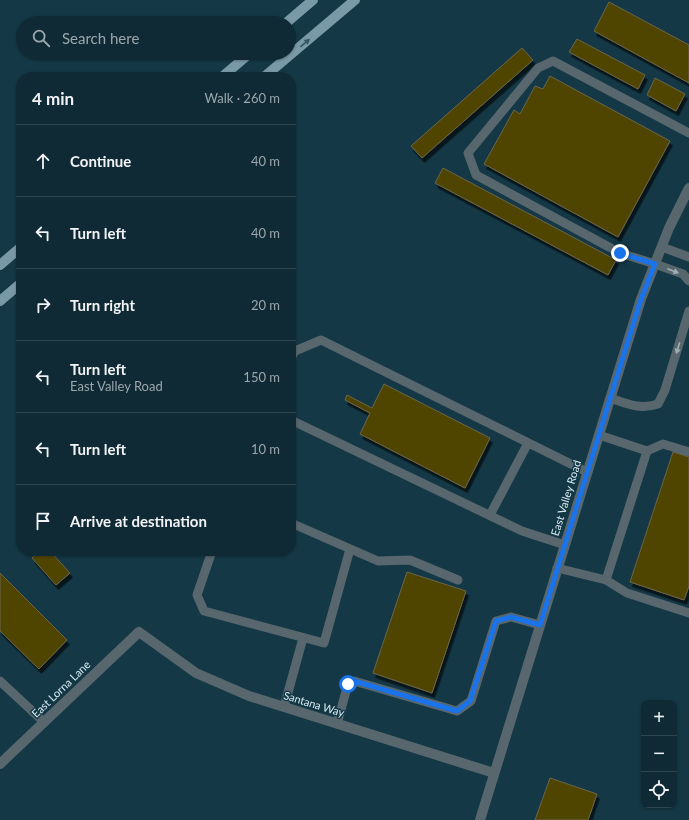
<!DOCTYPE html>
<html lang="en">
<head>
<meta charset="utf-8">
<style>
	body { margin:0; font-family:Lato,sans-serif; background:#18323c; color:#f1f3f6 }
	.controls { position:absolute; right:12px; bottom:12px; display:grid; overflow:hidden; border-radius:8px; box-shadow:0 1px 3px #0004 }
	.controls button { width:36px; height:36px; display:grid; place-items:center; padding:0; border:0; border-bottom:1px solid #2f464f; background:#0f2a34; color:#f1f3f6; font:20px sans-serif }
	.stop { position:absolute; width:12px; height:12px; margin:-9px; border:3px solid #1a73e8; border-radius:50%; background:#fff }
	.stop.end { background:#1a73e8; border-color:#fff; box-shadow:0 1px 4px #0008 }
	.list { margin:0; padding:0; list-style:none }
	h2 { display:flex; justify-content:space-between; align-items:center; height:52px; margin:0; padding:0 16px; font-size:17px }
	h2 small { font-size:13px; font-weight:400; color:#9ba7ac }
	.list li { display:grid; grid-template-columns:26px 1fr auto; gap:12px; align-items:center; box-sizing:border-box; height:72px; padding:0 16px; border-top:1px solid #2f464f }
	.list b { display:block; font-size:15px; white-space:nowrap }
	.list p { margin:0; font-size:13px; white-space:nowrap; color:#9ba7ac }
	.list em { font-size:13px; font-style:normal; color:#9ba7ac }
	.icon { flex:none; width:22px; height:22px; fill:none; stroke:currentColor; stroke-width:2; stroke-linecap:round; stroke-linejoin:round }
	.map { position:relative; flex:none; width:689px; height:820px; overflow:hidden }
	.search { position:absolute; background:#0f2a34; box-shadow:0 1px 3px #0004; left:16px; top:16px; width:280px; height:44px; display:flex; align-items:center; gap:10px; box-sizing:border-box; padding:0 14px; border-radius:22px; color:#9ba7ac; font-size:15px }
	.panel { position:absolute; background:#0f2a34; box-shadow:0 1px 3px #0004; left:16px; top:72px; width:280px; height:484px; border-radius:16px }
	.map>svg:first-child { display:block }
</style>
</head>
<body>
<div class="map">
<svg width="689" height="820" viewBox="0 0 689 820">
	<defs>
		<filter id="shadow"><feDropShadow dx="2.5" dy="4.5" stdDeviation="0" flood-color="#0009"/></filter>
	</defs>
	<rect width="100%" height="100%" fill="#143845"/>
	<path fill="#4f4406" stroke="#6c6647" filter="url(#shadow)" d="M609,2L689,45V83L594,31Z
		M577,39L645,75L638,89L569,52Z
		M522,48L533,60L422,158L411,146Z
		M550,76L670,141L618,237L484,164L514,110L520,114L535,86L543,89Z
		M655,78L685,94L676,111L647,95Z
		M443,168L616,260L608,275L435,183Z
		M384,384L490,438L465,488L360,434L370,413L345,400L347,395L372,408Z
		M673,452L689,457V586L684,600L630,582Z
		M40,551H50L70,573L56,585L32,558Z
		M407,572L466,591L432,693L373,673Z
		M0,573L67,640L39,669L0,631Z
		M550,778L597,794L588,820H535Z"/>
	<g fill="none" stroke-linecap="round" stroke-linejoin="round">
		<path stroke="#58676d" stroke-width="9" d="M689,133L553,61L538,68L468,153L476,175L620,253L655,264L683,274L689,281
			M662,247L689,257
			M291,358L295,351L321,340L587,472
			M610,398C628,404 639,410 658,404L665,390L689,311
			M291,420L522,531L565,545
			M599,435L647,451L663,444L689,452
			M490,515L528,443
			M291,523L378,561L410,560L458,580
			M212,551L197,595L204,611L324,643L350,549
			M557,568L606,580L627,593L689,613
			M606,580L647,451
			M0,681L44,722
			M284,707L303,638
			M337,724L348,684L354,681L457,711L471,701L496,621L511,617L540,625"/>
		<path stroke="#58676d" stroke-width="10" d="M0,764L139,632L196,673L249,696L494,773
			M480,820L641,299L669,228L689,188"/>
		<path stroke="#7a99a6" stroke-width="10" d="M286,23L313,0
			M222,77L250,53
			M264,77L355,0
			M0,265L21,247
			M0,301L21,283"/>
	</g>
	<defs><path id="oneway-solid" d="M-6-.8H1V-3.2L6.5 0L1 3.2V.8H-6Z"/></defs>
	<use fill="#335562" href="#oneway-solid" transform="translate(305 43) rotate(-40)"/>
	<g fill="#9eb0b7">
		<use href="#oneway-solid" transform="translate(673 271) rotate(21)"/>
		<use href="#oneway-solid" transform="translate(678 348) rotate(107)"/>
	</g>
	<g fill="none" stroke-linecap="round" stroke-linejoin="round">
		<path stroke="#1a73e8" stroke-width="5" d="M348,684L354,681L457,711L470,701L496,621L511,617L540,625L641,299L655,264L620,253"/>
	</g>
	<g text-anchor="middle" stroke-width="3" stroke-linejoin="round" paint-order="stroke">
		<g font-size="11" fill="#d7ebf3" stroke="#143845">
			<text transform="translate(566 498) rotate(-73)" y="4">East Valley Road</text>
			<text transform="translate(61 689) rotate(-44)" y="4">East Lorna Lane</text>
			<text transform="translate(314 704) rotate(17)" y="4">Santana Way</text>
		</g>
	</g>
</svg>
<div class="controls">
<button>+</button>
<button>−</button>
<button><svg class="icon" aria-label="locate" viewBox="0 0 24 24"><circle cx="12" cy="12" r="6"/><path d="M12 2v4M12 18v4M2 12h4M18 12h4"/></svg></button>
</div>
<div class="stop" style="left:348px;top:684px"></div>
<div class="stop end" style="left:620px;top:253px"></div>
<div class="search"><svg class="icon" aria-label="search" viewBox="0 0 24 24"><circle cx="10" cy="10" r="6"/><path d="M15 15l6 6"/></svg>Search here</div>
<section class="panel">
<h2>4 min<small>Walk · 260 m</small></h2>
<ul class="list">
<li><svg class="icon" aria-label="ahead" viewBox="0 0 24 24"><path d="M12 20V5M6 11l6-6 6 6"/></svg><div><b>Continue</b></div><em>40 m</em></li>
<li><svg class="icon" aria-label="left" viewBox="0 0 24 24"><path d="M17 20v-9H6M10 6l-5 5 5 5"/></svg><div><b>Turn left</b></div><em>40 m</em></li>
<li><svg class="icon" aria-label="right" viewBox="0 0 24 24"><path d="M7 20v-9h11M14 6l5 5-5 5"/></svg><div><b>Turn right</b></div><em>20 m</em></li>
<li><svg class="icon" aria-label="left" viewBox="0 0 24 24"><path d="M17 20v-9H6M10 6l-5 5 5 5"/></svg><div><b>Turn left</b><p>East Valley Road</p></div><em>150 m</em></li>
<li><svg class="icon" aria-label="left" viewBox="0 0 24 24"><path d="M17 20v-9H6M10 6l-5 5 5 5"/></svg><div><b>Turn left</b></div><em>10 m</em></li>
<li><svg class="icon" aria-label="arrive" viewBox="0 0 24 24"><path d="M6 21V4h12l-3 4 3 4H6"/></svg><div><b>Arrive at destination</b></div></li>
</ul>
</section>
</div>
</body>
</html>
